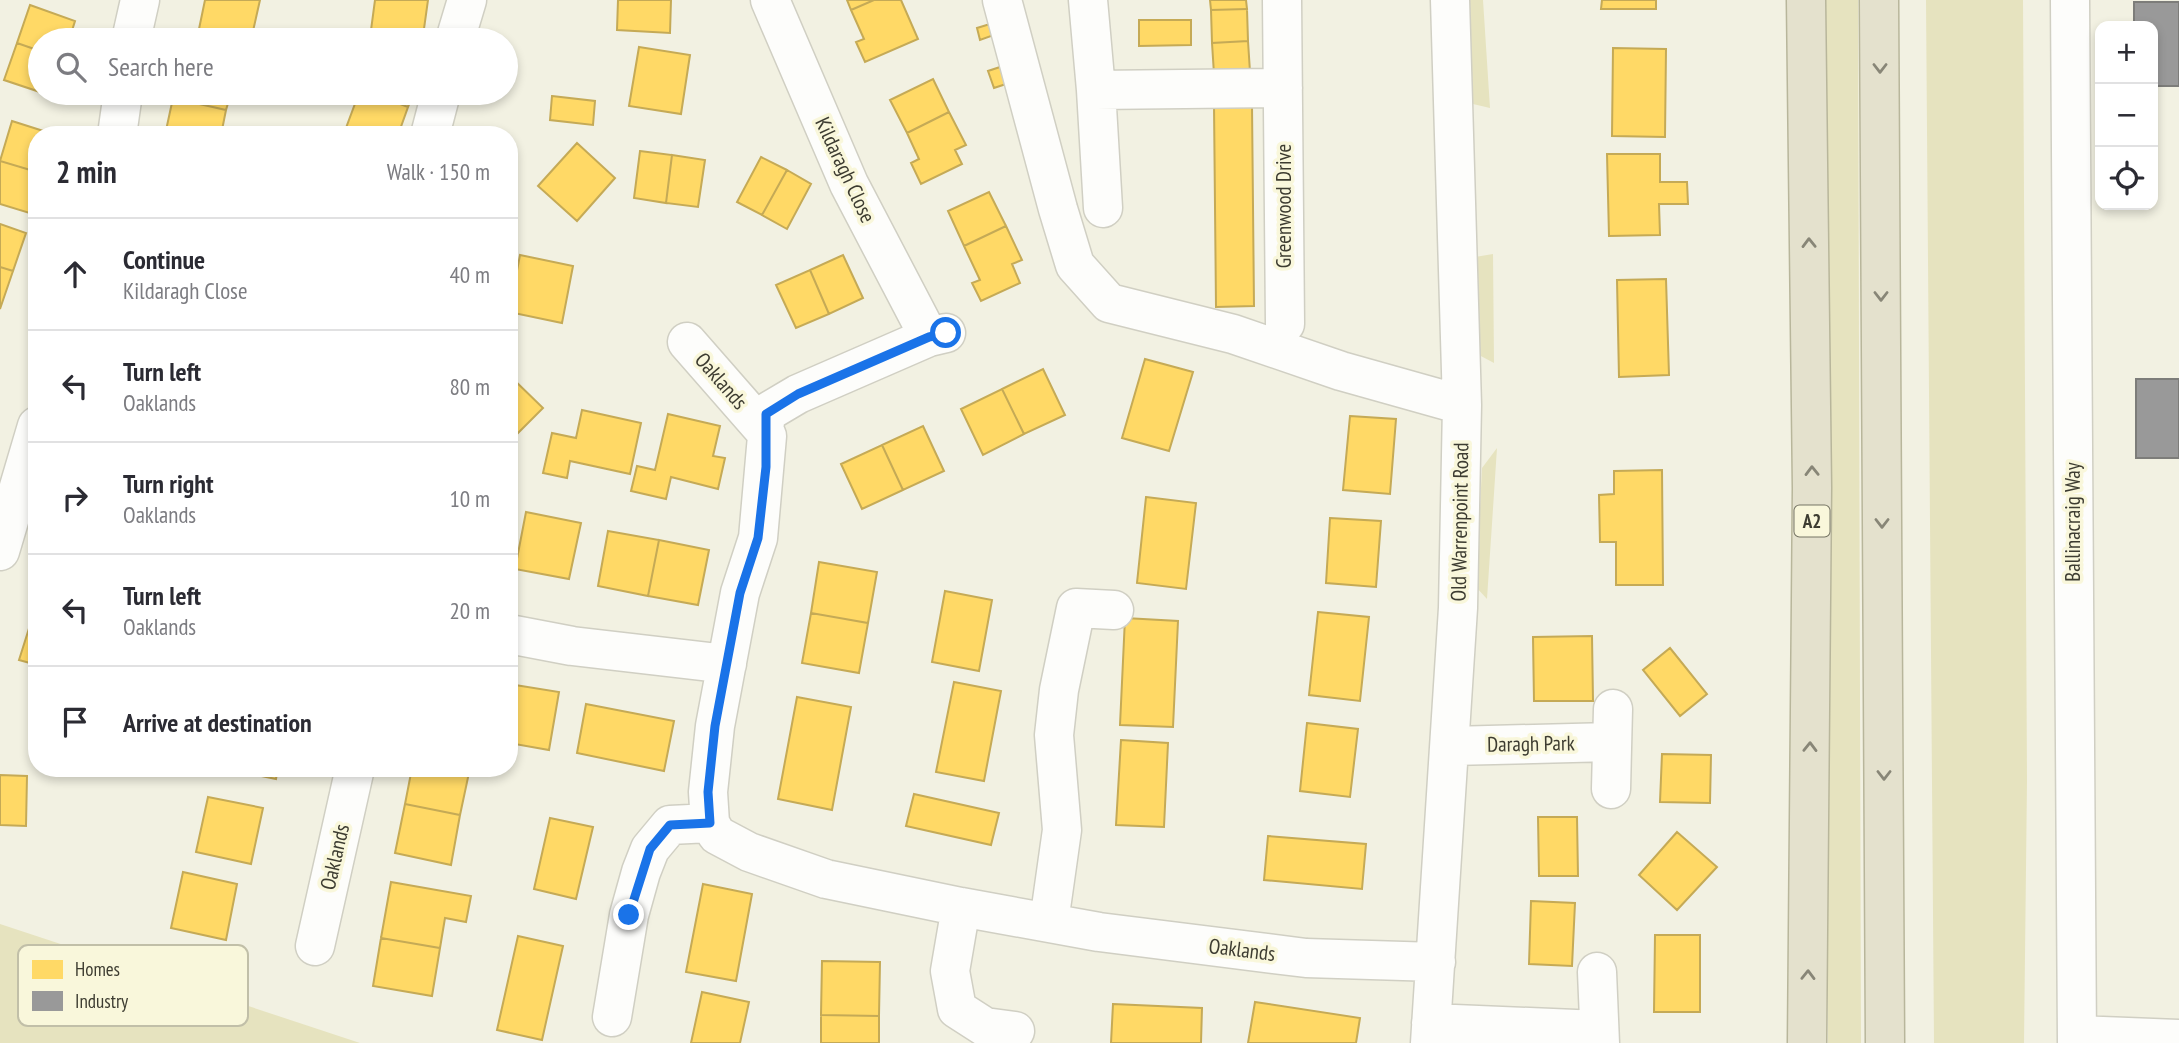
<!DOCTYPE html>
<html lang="en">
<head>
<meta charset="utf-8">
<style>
	body { margin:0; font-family:"PT Sans Narrow",sans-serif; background:#f2f2f3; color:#2b2b33 }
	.controls { position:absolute; right:21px; top:21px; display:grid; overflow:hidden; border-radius:14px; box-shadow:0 4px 10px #0003 }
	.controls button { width:63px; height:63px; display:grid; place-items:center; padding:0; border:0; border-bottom:2px solid #e1e1e2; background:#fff; color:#2b2b33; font:35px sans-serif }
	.stop { position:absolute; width:21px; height:21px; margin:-16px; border:5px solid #1a73e8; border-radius:50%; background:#fff }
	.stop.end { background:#1a73e8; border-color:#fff; box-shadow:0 2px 7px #0008 }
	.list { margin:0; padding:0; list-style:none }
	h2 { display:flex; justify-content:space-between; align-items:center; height:91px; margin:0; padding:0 28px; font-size:30px }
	h2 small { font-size:23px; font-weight:400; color:#7c7c81 }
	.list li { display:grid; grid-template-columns:46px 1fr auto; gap:21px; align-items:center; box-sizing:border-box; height:112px; padding:0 28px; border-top:2px solid #e1e1e2 }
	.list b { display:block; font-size:26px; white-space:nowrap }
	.list p { margin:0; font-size:23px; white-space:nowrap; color:#7c7c81 }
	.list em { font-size:23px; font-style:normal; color:#7c7c81 }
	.icon { flex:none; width:38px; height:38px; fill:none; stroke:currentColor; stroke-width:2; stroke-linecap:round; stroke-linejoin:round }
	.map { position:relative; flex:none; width:2179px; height:1043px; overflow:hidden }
	.search { position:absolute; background:#fff; box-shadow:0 4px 10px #0003; left:28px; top:28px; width:490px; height:77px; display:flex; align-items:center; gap:18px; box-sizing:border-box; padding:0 24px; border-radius:38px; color:#7c7c81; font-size:26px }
	.panel { position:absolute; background:#fff; box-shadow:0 4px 10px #0003; left:28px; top:126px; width:490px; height:651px; border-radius:28px }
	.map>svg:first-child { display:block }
</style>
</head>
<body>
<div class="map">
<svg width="2179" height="1043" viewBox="0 0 2179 1043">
	<rect width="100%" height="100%" fill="#f2f1e2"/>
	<path fill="#e6e3bf" d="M1465,0H1483L1490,108L1473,104Z
		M1826,0H1858L1861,1043H1828Z
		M1926,0H2023L2027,781L2024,1043H1934Z
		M1493,254L1494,363L1479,355L1475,257Z
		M1497,448L1487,599L1476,587L1482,468Z
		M0,924L360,1043H0Z"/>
	<path fill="#ffd966" stroke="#c5aa56" stroke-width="2" d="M205,0H260L251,40L199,29Z
		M375,0H428L423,36L371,30Z
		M618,0H671L670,33L617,30Z
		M847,0H874L851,10Z
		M874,0H901L918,39L865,62L856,42L864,39L851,10Z
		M1210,0H1246L1247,9L1211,10Z
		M1602,0H1656V9H1601Z
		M30,5L75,21L69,40H40V51L17,43Z
		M1247,9L1248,41L1212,43L1211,10Z
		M1139,20H1191V45L1139,46Z
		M990,24L994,35L980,40L977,28Z
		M1248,41L1250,72L1214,74L1212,43Z
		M17,43L40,51V92L4,80Z
		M639,47L690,55L681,114L629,106Z
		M1613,48L1666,49L1665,137L1612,136Z
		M1006,65L1012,82L994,88L988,71Z
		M933,79L949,112L907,133L890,100Z
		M175,93H231L226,110L173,98Z
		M359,93H372L408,107L398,135H364L346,128Z
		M372,93H414L408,107Z
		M552,96L595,101L593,125L550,120Z
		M173,98L226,110L221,135H165Z
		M1214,105H1252L1254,306L1216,307Z
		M949,112L966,145L955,150L962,164L921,184L911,163L919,159L907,133Z
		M12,121L56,135H37V172L0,161Z
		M577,143L615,178L577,221L538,186Z
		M640,151L672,155L666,203L634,198Z
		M1607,154H1660V182H1687L1688,204H1659L1660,235L1609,236Z
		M672,155L705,160L698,207L666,203Z
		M761,157L787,170L762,215L737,202Z
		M0,161L37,172L36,215L0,204Z
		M787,170L811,184L787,229L762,215Z
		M989,192L1006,226L964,246L948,211Z
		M0,224L26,233L13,271L0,267Z
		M1006,226L1022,260L1012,264L1020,283L981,301L972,283L980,280L964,246Z
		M520,255L573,266L562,323L509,312Z
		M843,255L863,298L829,314L810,270Z
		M0,267L13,271L0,309Z
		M810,270L829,314L796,328L776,285Z
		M1666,279L1669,375L1619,377L1617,280Z
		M1145,359L1193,372L1169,451L1122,438Z
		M1043,369L1065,415L1024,434L1002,389Z
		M509,375L543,408L509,442Z
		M1002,389L1024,434L983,455L961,409Z
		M582,410L641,423L630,474L570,461L567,478L543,473L552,433L576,438Z
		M668,414L720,426L713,456L725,458L718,489L671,477L666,499L631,491L637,466L655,470Z
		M1350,416L1396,419L1390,494L1343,490Z
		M923,426L944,471L903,490L882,445Z
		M882,445L903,490L862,509L841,464Z
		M1662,470L1663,585H1616V542H1600L1599,495L1614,494V471Z
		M1146,497L1196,503L1186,589L1137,583Z
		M526,512L581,523L569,579L515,569Z
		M1330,518L1381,521L1376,587L1326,583Z
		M608,531L659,540L648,596L598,586Z
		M659,540L709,550L698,605L648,596Z
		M819,562L877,572L868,623L811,613Z
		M945,591L992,600L979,671L932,662Z
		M1318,612L1369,617L1360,701L1309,695Z
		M811,613L868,623L859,673L802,663Z
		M1125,618L1178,621L1173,727L1120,725Z
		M31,622L37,624V665L19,660Z
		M1592,636L1593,701H1534L1533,637Z
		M1670,648L1707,694L1680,716L1643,670Z
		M954,682L1001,691L984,781L936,772Z
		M509,684L559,692L549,750L509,743Z
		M797,697L851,707L832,810L778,799Z
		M586,704L674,721L664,771L577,753Z
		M1307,723L1358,729L1350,797L1300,791Z
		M1121,740L1168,743L1164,827L1116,825Z
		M1662,754L1711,755L1710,803L1660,802Z
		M223,768H278L276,779Z
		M412,768H470L460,815L405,804Z
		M0,775L27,776L26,826L0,825Z
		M914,794L999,813L991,845L906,826Z
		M208,797L263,808L251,864L196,852Z
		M405,804L460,815L451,865L395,853Z
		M1538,817H1577L1578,876H1539Z
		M550,818L593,827L576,899L534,889Z
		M1677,832L1717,867L1677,910L1639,875Z
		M1268,836L1366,844L1362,889L1264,880Z
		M183,872L237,884L226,940L171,928Z
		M391,882L471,896L466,922L445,918L440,948L381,938Z
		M703,884L752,894L736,981L686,972Z
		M1531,901L1575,903L1572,966L1529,964Z
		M1655,935H1700V1012H1654Z
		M518,936L563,946L542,1040L497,1030Z
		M381,938L440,948L432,996L373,986Z
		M822,961L880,962L879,1016L821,1015Z
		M702,992L749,1002L740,1043H691Z
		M1255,1002L1360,1018L1356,1043H1248Z
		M1113,1004L1202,1008L1201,1043H1111Z
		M821,1015L879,1016V1043H821Z"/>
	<path fill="#999" stroke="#7d7d7a" stroke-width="2" d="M2134,2H2179V86H2153V26H2134Z
		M2136,379H2179V458H2136Z"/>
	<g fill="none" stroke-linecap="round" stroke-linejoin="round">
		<g stroke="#d0cfc3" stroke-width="41">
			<path id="minor" d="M770,0L849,184L929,337
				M1002,0L1058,209L1075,265L1109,303L1233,334L1341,371L1462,405
				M1088,0L1096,90L1103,208
				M1282,0L1285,324
				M2070,0L2077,1043
				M131,40L140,0
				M455,40L467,0
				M1096,90L1283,88
				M117,135L123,93
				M430,135L441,93
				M687,342L764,430L767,436L758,538L740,593L715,726L708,792L710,823L717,835L749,852L826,879L961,907L1099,932L1306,958L1436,962
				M764,430L766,413L798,394L929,337L946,333
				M0,551L37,426
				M509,634L572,646L727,664
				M1451,746L1611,742
				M1611,789L1613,709
				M961,907L950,971L957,1009L985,1027L1015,1031
				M1049,922L1062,830L1054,735L1059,690L1076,608L1114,610
				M315,946L355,768
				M1597,972L1600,1043
				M612,1017L629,915L641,872L650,849L670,825L710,823
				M1431,1023L1599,1030
				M2077,1035L2179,1039
				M1430,1043L1458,608L1462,405L1450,0"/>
		</g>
		<g stroke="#b8b69b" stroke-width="41">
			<path id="highway" d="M1806,0L1812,488L1807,1043
				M1879,0L1885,1043"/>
		</g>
		<use href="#minor" stroke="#fdfdfb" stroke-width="38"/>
		<use href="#highway" stroke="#e4e1cd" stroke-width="38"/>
	</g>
	<defs><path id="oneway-chevron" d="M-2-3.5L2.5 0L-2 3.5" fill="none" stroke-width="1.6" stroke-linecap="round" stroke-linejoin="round" transform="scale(1.75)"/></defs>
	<g stroke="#888677">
		<use href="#oneway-chevron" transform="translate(1880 68) rotate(90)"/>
		<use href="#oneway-chevron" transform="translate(1809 243) rotate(-91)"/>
		<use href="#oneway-chevron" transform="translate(1881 296) rotate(90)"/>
		<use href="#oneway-chevron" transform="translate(1812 471) rotate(-91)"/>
		<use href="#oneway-chevron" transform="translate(1882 523) rotate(90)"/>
		<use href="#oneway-chevron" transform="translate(1810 747) rotate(-89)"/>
		<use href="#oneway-chevron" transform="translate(1884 775) rotate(90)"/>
		<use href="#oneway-chevron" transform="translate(1808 975) rotate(-89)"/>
	</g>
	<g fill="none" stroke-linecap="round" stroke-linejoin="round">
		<path stroke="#1a73e8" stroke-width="9" d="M629,915L650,849L670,825L710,823L708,792L715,726L740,593L758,538L766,467V414L798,394L929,337L946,333"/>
	</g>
	<g text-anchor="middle" stroke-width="7" stroke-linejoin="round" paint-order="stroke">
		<rect fill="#f9f7db" stroke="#757464" stroke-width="2" x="1794.5" y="505.5" width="35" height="31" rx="5"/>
		<g font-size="19" font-weight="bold" fill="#3d3c31">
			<text x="1812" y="528">A2</text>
		</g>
		<g font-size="21" fill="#3d3c31" stroke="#f9f7db">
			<text transform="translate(845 170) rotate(65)" y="7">Kildaragh Close</text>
			<text transform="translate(1284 206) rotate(-90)" y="7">Greenwood Drive</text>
			<text transform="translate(721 381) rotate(49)" y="7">Oaklands</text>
			<text transform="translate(1460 522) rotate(-89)" y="7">Old Warrenpoint Road</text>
			<text transform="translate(2073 522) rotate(-90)" y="7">Ballinacraig Way</text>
			<text transform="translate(1531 744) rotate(-1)" y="7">Daragh Park</text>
			<text transform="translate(335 857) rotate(-77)" y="7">Oaklands</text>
			<text transform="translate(1242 950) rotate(7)" y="7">Oaklands</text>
		</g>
	</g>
	<rect x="18" y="945" width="230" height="81" rx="10" fill="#f9f7db" stroke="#c1bfa8" stroke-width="2"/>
	<rect x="32" y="960" width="31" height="19" fill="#ffd966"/>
	<rect x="32" y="991" width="31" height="20" fill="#999"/>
	<g font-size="19" fill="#3d3c31">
		<text x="75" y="976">Homes</text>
		<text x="75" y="1008">Industry</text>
	</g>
</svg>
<div class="controls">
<button>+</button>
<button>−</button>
<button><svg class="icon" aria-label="locate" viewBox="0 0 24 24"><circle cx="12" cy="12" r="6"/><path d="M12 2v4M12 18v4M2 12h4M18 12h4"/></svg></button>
</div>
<div class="stop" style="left:946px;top:333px"></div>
<div class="stop end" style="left:629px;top:915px"></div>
<div class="search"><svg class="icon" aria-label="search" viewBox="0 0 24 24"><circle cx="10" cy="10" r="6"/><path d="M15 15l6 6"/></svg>Search here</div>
<section class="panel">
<h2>2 min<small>Walk · 150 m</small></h2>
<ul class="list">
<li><svg class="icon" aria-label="ahead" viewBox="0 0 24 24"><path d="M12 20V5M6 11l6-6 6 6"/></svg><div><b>Continue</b><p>Kildaragh Close</p></div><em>40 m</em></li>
<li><svg class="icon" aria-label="left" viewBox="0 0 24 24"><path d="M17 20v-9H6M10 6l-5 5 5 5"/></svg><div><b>Turn left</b><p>Oaklands</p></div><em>80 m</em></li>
<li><svg class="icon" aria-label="right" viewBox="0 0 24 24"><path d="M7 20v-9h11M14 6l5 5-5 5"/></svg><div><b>Turn right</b><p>Oaklands</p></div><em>10 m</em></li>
<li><svg class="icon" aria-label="left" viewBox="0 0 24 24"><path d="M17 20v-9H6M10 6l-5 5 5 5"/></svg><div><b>Turn left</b><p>Oaklands</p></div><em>20 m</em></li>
<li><svg class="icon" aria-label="arrive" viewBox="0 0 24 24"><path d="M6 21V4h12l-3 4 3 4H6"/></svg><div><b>Arrive at destination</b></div></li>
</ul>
</section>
</div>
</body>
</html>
